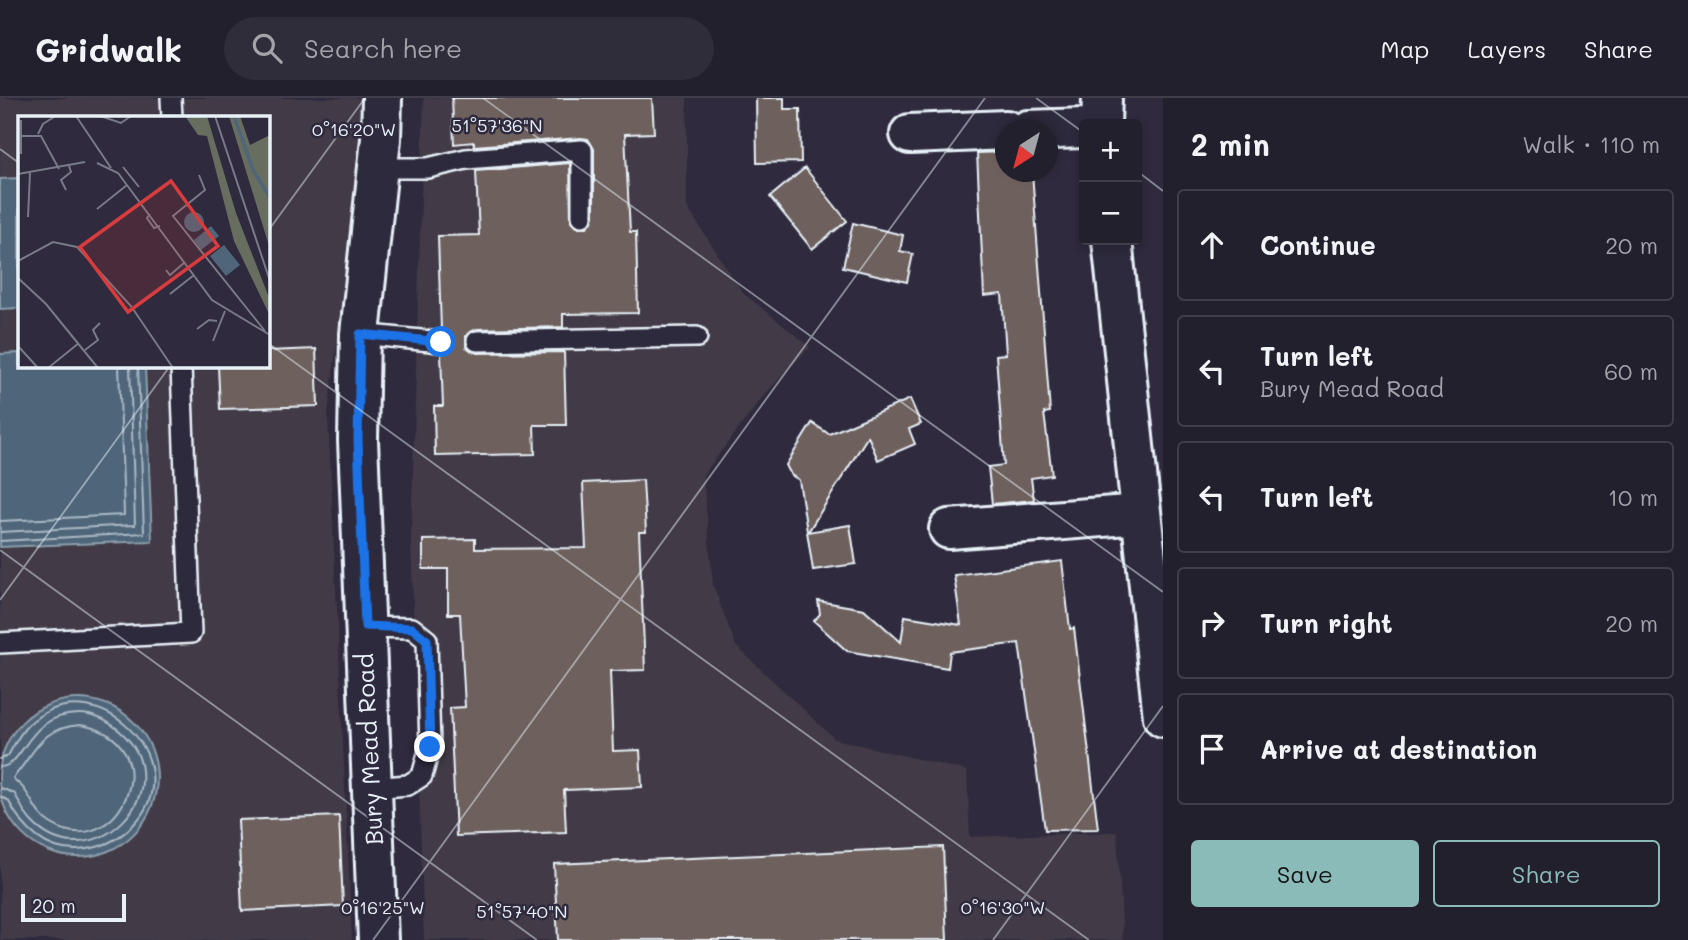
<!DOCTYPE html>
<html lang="en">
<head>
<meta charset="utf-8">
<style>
	body { margin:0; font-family:Mali,sans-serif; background:#2f2d3a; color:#f1f3f6 }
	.controls { position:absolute; right:21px; top:21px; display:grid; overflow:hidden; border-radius:7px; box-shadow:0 4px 10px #0003 }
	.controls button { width:63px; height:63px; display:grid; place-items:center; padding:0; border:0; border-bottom:2px solid #403e4a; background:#23202e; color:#f1f3f6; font:35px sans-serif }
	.compass { position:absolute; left:995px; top:21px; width:63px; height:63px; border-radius:50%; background:#23202e; box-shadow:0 4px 10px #0003; rotate:216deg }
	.scale { position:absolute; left:21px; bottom:18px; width:105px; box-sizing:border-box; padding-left:7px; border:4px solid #e8f1f8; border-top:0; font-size:19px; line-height:24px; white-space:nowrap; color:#e8f1f8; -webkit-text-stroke:5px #2f2a3d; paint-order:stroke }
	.stop { position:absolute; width:21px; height:21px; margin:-16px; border:5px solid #1a73e8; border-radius:50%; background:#fff }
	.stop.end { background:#1a73e8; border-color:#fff; box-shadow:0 2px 7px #0008 }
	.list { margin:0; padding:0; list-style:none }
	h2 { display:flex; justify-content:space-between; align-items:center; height:91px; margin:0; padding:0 28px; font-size:30px }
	h2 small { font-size:23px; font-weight:400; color:#a3a3aa }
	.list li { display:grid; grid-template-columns:46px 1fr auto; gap:21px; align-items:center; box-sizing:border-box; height:112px; margin:0 14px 14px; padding:0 14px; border:2px solid #403e4a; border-radius:7px }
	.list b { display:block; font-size:26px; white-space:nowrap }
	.list p { margin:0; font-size:23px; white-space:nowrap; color:#a3a3aa }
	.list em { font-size:23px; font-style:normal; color:#a3a3aa }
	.actions { display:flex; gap:14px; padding:21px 28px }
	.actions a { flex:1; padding:16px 0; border:2px solid #8bbbb9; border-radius:7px; text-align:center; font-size:24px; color:#8bbbb9 }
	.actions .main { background:#8bbbb9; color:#111 }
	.icon { flex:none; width:38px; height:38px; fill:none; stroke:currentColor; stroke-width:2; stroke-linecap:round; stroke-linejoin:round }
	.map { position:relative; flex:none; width:1163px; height:842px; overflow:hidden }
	header { display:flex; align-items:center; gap:42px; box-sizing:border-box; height:98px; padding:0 35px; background:#23202e; border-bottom:2px solid #403e4a }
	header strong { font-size:33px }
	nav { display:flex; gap:38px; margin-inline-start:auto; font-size:24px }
	.search { width:490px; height:63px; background:#2f2d3a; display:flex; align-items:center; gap:18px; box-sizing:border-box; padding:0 24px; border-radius:38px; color:#a3a3aa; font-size:26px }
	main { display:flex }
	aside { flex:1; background:#23202e }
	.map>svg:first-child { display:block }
</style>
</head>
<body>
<header>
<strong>Gridwalk</strong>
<div class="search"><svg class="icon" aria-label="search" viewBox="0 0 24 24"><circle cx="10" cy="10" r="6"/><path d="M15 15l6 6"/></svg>Search here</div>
<nav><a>Map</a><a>Layers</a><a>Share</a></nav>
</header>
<main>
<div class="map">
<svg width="1163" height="842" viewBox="0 0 1163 842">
	<rect width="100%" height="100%" fill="#2f2a3d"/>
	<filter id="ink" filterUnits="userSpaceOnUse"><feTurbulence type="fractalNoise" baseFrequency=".0143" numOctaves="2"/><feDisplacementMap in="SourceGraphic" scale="14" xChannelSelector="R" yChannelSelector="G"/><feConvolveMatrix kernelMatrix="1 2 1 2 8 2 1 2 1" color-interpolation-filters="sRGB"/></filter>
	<g filter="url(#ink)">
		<path fill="#423a47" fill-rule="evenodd" d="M0,0H363V27L328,317L352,842H0ZM19,19H268V268H19Z
			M424,0H687V109L743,195L810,249L765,296L703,377L713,487L736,548L835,641L967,673L970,739L1117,734L1123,842H424L411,442Z"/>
		<path fill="#4f667a" stroke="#8c9eac" stroke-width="2" d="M19,80V210L0,211V81Z
			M19,255V268H145L152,443L0,449V256Z
			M-1 680a79 79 0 1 1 158 0a79 79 0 1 1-158 0Z"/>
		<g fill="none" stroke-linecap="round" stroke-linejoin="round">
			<path stroke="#abb9c6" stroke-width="2" d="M0,423L124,417L119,268
				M0,434L135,427L130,268
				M0,443L144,435L138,268
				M80,627C175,642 119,769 50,725C36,716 33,703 24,691C21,687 16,684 13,680C36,654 39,630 80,627Z
				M0,661L8,658C14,647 19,636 28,627C94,565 194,663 134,726C118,743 100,751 77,752C44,753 22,729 8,702L0,699
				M0,669C26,668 25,616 79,616C96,616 110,624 122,635C184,693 90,786 31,723C23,714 20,704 14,695L0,690"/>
		</g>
		<path fill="#6e615d" stroke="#e8f1f8" stroke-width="2" d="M452,0H652L654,35L625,36L630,134H636L638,215L563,216V229L477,231L466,238V249L477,255L564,254L566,327H534L535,356L435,358L434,308H443L441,256L450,252L453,245L449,235L441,232L438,138L479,137L476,73L570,65L571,123L577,129H587L594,118V51L588,41L581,40L474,48V44L454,46Z
			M756,0H784V11H800L801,64L757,65Z
			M1005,54V74H1032L1050,314L1044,315L1052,377L1031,380L1034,402L992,406L988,369L1004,367L996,257L1006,256L1002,196L984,198L977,55Z
			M805,70L847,123L812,151L770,99Z
			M853,125L903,137L900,153L913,156L907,184L843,169Z
			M316,251L318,308L220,311L218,268H268V253Z
			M910,301L921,326L909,331L915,346L878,362L868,338L808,434L850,427L856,466L813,472L799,382L791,377L786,367L812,325L829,336Z
			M643,382L646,434H639L645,572L610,573L613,653L640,652L642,689L564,692L566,734L456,738L450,610L465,609L460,516H448V471H423V442L475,441V451L586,450L583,385Z
			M1062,463L1070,531L1074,530L1098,731L1045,732L1019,545L950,554L948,570L847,553L814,523L820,516L818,503L864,511L901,544L905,518L961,527L954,477Z
			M339,718L343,808L242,813L238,722Z
			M943,749L947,842H558L554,766Z"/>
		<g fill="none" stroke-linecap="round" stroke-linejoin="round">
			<g stroke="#e8f1f8" stroke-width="24">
				<path id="service" d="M171,0L172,19
					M378,70H428L466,61L582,52V118
					M360,236L441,244
					M477,243L697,239
					M365,529L412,530L427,542L430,649L422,678L408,687L372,690
					M0,545L191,535L181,268"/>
			</g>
			<g stroke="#e8f1f8" stroke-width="44">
				<path id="minor" d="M1101,26L1102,0
					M1028,32L1084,30
					M910,36L1006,32
					M1112,142L1163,619
					M949,431L1140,416
					M378,842L358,342L360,236L381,41L382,0"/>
			</g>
			<use href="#service" stroke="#2f2a3d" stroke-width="19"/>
			<use href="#minor" stroke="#2f2a3d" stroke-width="38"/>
		</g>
	</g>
	<g fill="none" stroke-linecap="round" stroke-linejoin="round" filter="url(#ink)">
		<path stroke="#1a73e8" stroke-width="9" d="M430,649L427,542L412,530L365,528L358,342L360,236L441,244"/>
	</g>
	<path fill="none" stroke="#e8f1f8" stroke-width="2" stroke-opacity="0.45" d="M483,0L1163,494M1036,0L1084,35M0,51L19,65M1137,73L1163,93M268,133L365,0M268,245L1089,842M0,452L537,842M0,502L170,268M373,842L985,0M993,842L1163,608"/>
	<g text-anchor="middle" stroke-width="5" stroke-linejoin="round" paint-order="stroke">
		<g font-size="24" fill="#e8f1f8" stroke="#2f2a3d">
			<text transform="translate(370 651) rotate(-93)" y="8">Bury Mead Road</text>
		</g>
	</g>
	<g transform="translate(18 18)">
		<rect width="252" height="252" fill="#2f2a3d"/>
		<path d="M167,0H189L218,97L252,184V200L216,125L189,20L180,19ZM211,0H222L232,29L252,19V133Z" fill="#676d5f"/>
		<path d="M166 106a10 10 0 1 1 20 0a10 10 0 1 1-20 0ZM193,110L201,120L183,134L176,124ZM206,129L222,149L208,160L192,140Z" fill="#4f667a"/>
		<path fill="none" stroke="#4f667a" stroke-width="3.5" d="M216,0L235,54L252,82"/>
		<path fill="none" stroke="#797a88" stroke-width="2" d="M58,0L93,52M82,0L103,7L113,0M197,0L252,165M3,4V38M20,18L25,8L36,1M3,20H23L41,53M79,47L100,57L194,184L252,219M105,51L121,71M0,58L67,46M181,59L187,74L155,100L247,215M48,74L43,64L53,56L51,50M79,93L109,69M132,98L129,102L136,112L142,110M10,101L12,57M0,145L35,126L59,131L113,190L155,252M148,154L152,159L167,146M0,162L28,188L80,252M152,178L176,159M179,213L191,204L199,205M195,225L207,195M0,230L20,252M67,234L80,224L75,214L82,207M30,252L61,227"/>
		<path fill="#d83c3d" fill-opacity="0.15" stroke="#d83c3d" stroke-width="3.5" d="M153,65L200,130L110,196L62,131Z"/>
		<rect width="252" height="252" fill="none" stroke="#e8f1f8" stroke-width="3.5"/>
	</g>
	<g font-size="18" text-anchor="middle" fill="#e8f1f8" stroke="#2f2a3d" stroke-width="5" stroke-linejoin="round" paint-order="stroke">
		<text x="497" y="34">51°57'36"N</text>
		<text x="354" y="38">0°16'20"W</text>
		<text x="383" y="816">0°16'25"W</text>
		<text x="1003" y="816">0°16'30"W</text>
		<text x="522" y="820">51°57'40"N</text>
	</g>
</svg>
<div class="controls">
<button>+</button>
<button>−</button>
</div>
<svg class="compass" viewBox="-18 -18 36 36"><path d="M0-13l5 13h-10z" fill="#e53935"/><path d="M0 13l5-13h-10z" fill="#a3a3aa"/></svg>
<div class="scale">20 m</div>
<div class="stop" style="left:441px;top:244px"></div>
<div class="stop end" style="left:430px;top:649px"></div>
</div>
<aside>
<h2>2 min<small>Walk · 110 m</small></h2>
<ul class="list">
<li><svg class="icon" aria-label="ahead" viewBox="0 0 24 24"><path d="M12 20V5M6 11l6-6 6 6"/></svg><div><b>Continue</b></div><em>20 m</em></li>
<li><svg class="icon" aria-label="left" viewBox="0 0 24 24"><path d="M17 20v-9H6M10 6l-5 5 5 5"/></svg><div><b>Turn left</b><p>Bury Mead Road</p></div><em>60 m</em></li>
<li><svg class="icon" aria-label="left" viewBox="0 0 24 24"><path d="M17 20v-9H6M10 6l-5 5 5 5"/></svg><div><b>Turn left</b></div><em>10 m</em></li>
<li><svg class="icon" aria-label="right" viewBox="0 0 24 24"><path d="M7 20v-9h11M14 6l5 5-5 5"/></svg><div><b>Turn right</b></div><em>20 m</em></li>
<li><svg class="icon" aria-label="arrive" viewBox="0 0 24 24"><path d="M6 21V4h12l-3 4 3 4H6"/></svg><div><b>Arrive at destination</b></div></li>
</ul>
<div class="actions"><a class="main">Save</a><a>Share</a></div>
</aside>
</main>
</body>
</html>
